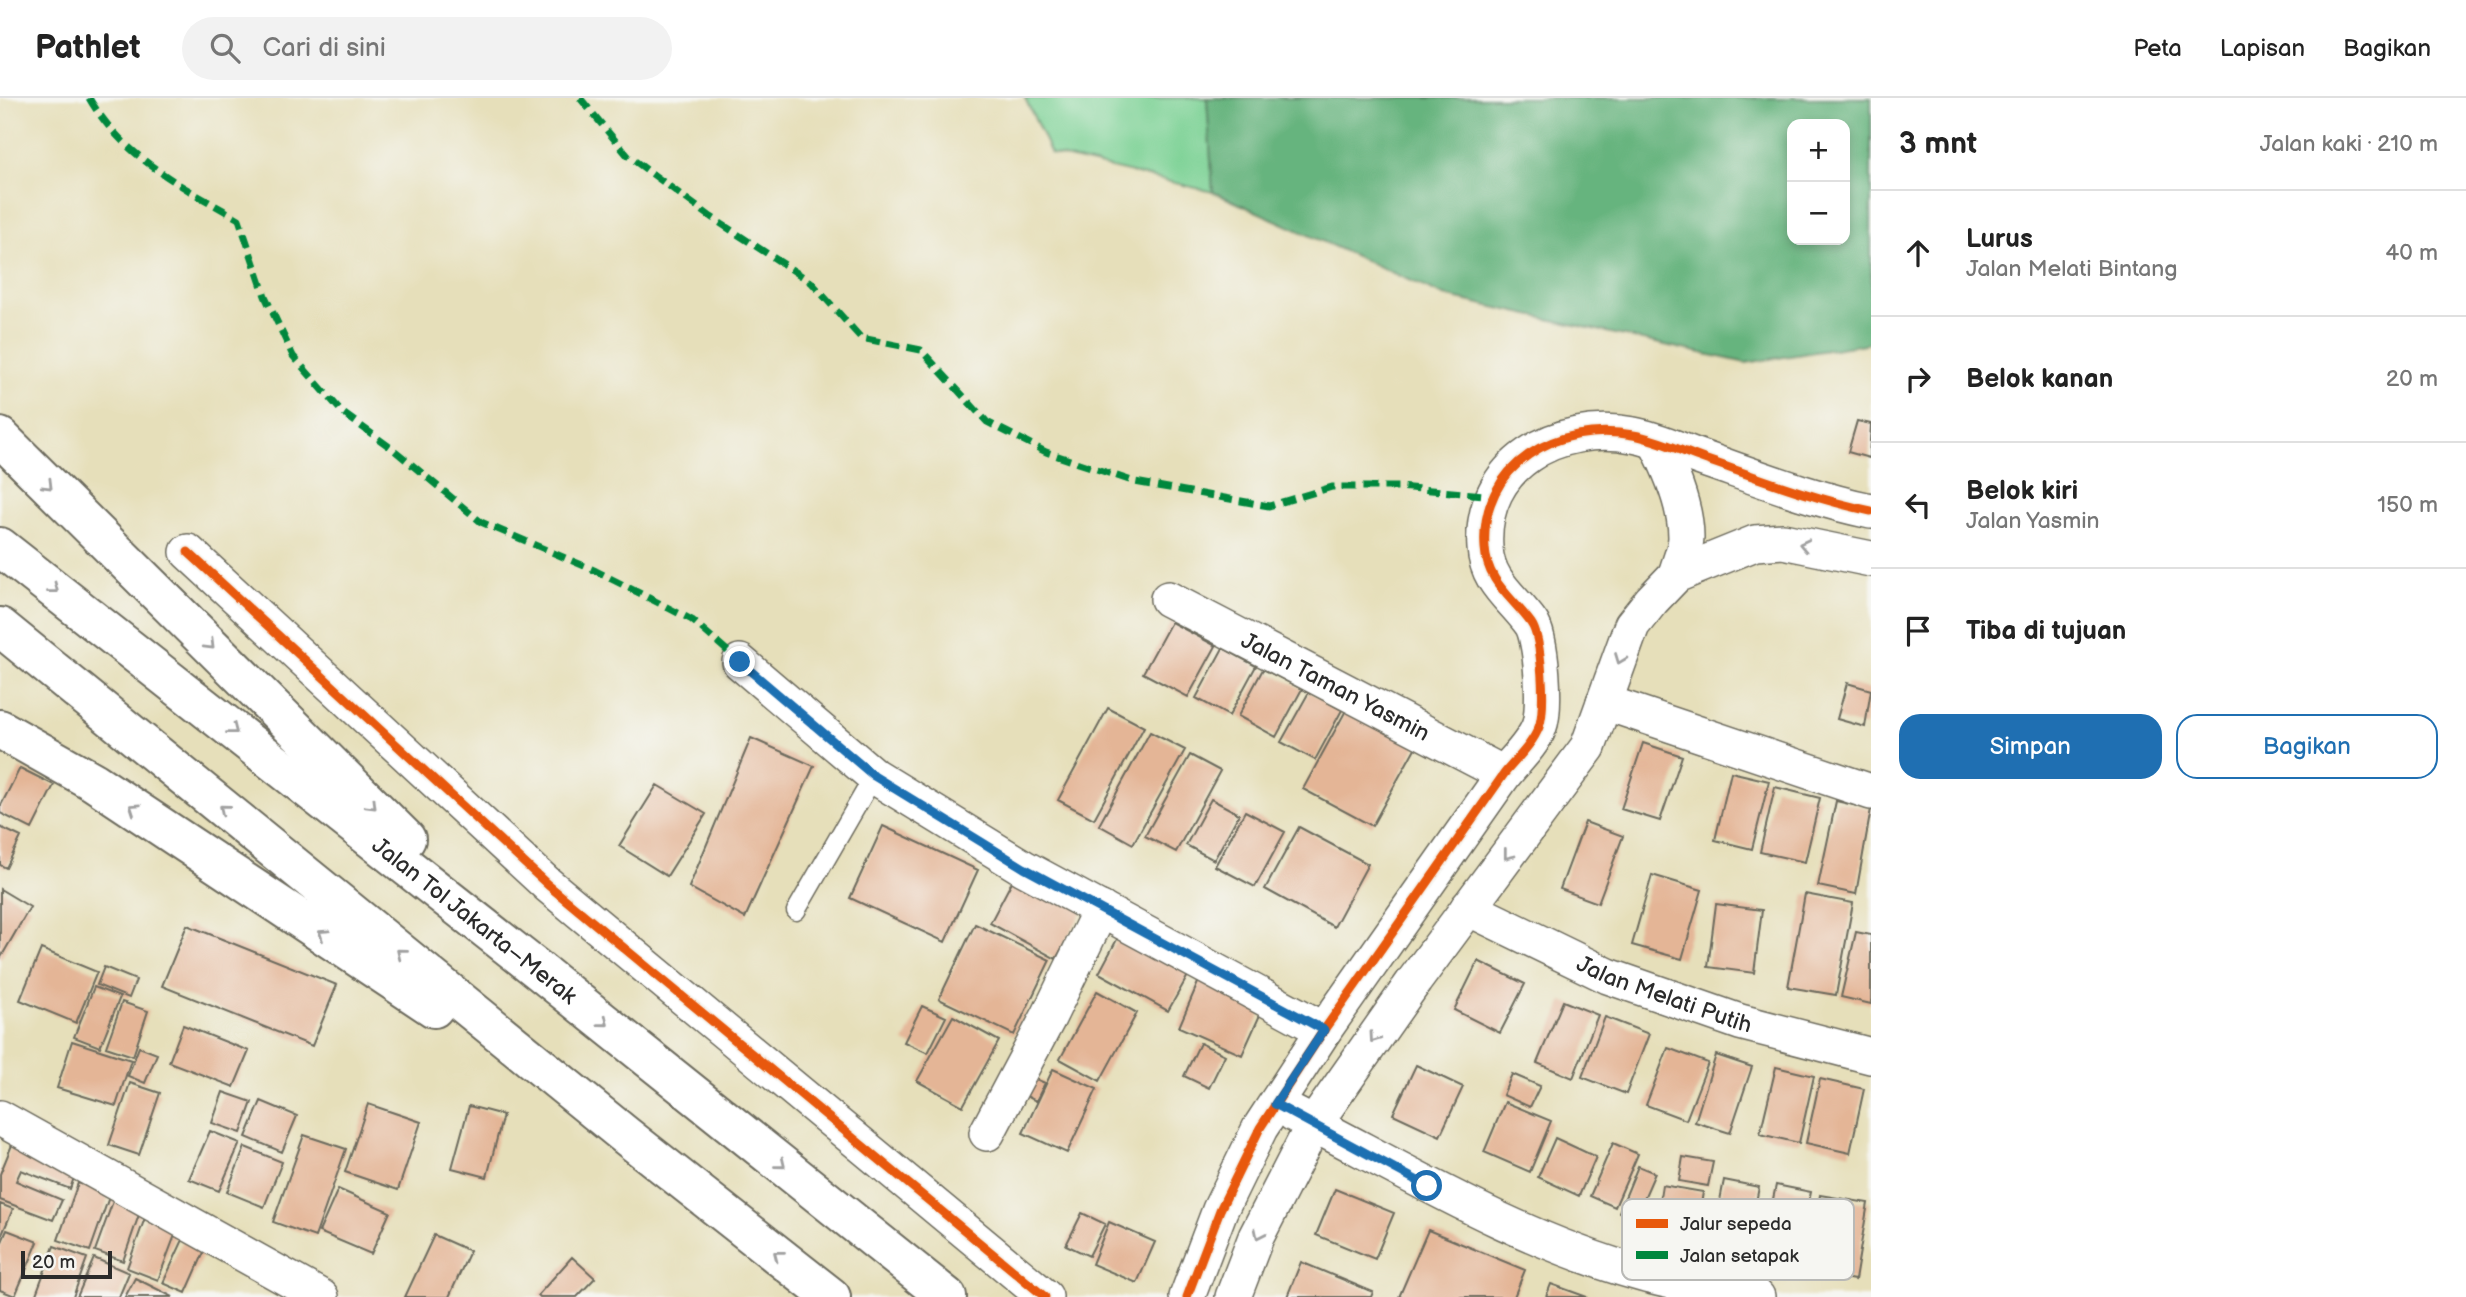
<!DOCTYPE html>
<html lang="id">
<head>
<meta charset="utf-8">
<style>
	body { margin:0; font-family:"Balsamiq Sans",sans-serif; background:#f2f2f2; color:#222 }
	.controls { position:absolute; right:21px; top:21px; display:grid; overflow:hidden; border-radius:14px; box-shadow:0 4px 10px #0003 }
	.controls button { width:63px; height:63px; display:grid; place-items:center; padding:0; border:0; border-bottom:2px solid #e0e0e0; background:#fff; color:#222; font:35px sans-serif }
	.scale { position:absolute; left:21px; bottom:18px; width:91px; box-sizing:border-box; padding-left:7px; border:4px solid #2b2b2b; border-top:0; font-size:19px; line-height:24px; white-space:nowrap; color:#2b2b2b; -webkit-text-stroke:5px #f6f6f2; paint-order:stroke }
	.stop { position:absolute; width:21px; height:21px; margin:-16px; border:5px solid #1f6fb2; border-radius:50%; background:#fff }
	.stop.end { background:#1f6fb2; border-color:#fff; box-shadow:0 2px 7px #0008 }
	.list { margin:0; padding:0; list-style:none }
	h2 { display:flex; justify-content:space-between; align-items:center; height:91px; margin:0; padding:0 28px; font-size:30px }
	h2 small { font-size:23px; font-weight:400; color:#767676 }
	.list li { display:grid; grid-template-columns:46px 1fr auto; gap:21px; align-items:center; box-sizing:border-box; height:126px; padding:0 28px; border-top:2px solid #e0e0e0 }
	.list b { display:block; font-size:26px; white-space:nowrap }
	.list p { margin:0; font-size:23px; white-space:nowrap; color:#767676 }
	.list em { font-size:23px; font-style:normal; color:#767676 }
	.actions { display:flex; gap:14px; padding:21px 28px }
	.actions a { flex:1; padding:16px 0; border:2px solid #1f6fb2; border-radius:21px; text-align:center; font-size:24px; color:#1f6fb2 }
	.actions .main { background:#1f6fb2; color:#fff }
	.icon { flex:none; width:38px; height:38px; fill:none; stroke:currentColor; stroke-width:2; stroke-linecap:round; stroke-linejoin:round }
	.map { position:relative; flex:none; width:1871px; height:1199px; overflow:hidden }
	header { display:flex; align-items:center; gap:42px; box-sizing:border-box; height:98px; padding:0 35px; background:#fff; border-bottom:2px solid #e0e0e0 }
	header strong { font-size:33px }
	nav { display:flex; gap:38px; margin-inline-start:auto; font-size:24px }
	.search { width:490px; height:63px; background:#f2f2f2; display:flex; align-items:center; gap:18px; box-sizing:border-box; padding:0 24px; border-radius:38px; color:#767676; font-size:26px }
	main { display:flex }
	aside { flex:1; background:#fff }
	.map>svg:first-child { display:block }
</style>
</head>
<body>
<header>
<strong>Pathlet</strong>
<div class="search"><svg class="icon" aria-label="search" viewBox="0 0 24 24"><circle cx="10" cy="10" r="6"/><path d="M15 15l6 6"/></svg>Cari di sini</div>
<nav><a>Peta</a><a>Lapisan</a><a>Bagikan</a></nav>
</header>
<main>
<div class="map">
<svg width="1871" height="1199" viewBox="0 0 1871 1199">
	<rect width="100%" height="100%" fill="#f6f6f2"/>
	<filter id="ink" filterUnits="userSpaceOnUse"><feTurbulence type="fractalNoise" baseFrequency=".0143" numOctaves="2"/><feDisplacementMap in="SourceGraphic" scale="14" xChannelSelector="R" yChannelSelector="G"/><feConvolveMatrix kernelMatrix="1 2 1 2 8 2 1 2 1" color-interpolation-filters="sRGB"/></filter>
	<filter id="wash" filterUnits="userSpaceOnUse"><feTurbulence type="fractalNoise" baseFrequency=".00686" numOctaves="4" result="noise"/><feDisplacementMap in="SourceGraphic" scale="28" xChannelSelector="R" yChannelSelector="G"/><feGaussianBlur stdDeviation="1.57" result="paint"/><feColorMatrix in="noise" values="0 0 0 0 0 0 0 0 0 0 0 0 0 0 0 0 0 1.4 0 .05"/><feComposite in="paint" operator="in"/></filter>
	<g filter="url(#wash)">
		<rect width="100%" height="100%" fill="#e6dfba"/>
		<path fill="#7dd295" stroke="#547e60" stroke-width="2" d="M1025,0H1207L1213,94L1051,56Z"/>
		<path fill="#66b47e" stroke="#487054" stroke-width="2" fill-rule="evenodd" d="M1207,0H1871V245L1746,265L1444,198L1213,94ZM1792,26H1845V142H1792Z"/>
		<g id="blocks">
			<path fill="#e4b596" d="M1857,323L1871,326L1869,360L1848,354Z
				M1171,524L1216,548L1188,599L1143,575Z
				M1223,550L1256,568L1229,618L1196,600Z
				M1263,571L1302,591L1276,639L1238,618Z
				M1847,585L1871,592L1865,629L1837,621Z
				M1309,594L1342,612L1315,662L1281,644Z
				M1350,605L1419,643L1372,728L1303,691Z
				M1108,610L1144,629L1094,721L1058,702Z
				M1150,634L1185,652L1133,746L1099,727Z
				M751,640L814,668L745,820L689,789Z
				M1643,645L1682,658L1660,723L1621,711Z
				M1190,657L1220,673L1176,754L1145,738Z
				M20,670L54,687L32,731L0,715V709Z
				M1731,674L1769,683L1752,751L1715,742Z
				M657,687L706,716L667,778L619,748Z
				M1775,689L1820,700L1805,764L1760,754Z
				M1211,701L1239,716L1214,762L1186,747Z
				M1836,703L1871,711L1856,796L1818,788Z
				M1245,713L1285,734L1255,789L1215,768Z
				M1585,724L1623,738L1598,805L1560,791Z
				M883,728L978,772L945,844L850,800Z
				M0,729L21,739L6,770L0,767Z
				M1299,729L1368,766L1334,829L1265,791Z
				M1018,772L1085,808L1056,861L990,825Z
				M1652,777L1702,792L1682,861L1632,847Z
				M0,791L30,809L0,861Z
				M1805,796L1853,805L1836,897L1788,889Z
				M1716,806L1762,812L1754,875L1708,869Z
				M975,826L1050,862L1014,937L939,901Z
				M187,827L337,887L312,948L162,888Z
				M1123,830L1194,867L1168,913L1099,875Z
				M1856,834L1871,837V906L1841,899Z
				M41,851L97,874L76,925L20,902Z
				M1478,863L1525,886L1500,935L1454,912Z
				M104,869L136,882L129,900L97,887Z
				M1200,880L1264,908L1242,957L1179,929Z
				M94,889L120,899L100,949L74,939Z
				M1097,893L1137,915L1100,983L1060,961Z
				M1563,903L1598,917L1573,980L1537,965Z
				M122,904L148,913L133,958L106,949Z
				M922,908L946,919L928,955L904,944Z
				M953,918L999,943L963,1008L917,983Z
				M1605,919L1649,936L1626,996L1582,979Z
				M183,927L249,953L234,989L169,964Z
				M72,943L131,962L116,1008L57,990Z
				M1200,945L1225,957L1209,990L1184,978Z
				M139,949L157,956L145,985L128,978Z
				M1668,950L1708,965L1686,1022L1646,1007Z
				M1716,957L1752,969L1730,1035L1695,1024Z
				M1416,967L1463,989L1440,1038L1393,1016Z
				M1776,969L1814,978L1799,1045L1760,1036Z
				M1053,971L1097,991L1067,1055L1023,1035Z
				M1512,976L1540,988L1530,1009L1503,997Z
				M1031,979L1045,985L1036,1003L1022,996Z
				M1820,981L1864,991L1850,1055L1806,1045Z
				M130,985L160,995L139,1057L109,1047Z
				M223,994L252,1004L241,1035L212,1025Z
				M261,1003L297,1018L282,1054L246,1039Z
				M1505,1004L1551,1023L1530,1074L1484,1054Z
				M368,1006L421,1024L398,1092L345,1074Z
				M469,1008L503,1017L487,1079L452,1070Z
				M210,1033L240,1045L219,1093L189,1081Z
				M304,1037L346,1051L315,1139L273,1124Z
				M1555,1040L1596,1059L1579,1098L1538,1079Z
				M14,1042L78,1068L70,1091L21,1072L16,1083L62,1102L53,1122L0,1102V1076Z
				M1613,1045L1638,1056L1615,1109L1590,1098Z
				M245,1049L282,1064L264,1109L227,1094Z
				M1683,1059L1713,1064L1708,1088L1679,1083Z
				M1638,1068L1655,1075L1635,1121L1619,1114Z
				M1724,1082L1759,1089L1746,1156L1711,1149Z
				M78,1085L110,1096L90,1153L58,1142Z
				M1662,1087L1703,1094L1695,1145L1654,1138Z
				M1776,1087L1811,1094L1795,1170L1760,1163Z
				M338,1091L390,1114L371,1156L319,1134Z
				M1335,1091L1394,1115L1375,1161L1316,1137Z
				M116,1095L143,1105L123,1163L95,1153Z
				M1820,1097L1868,1105L1855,1182L1807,1174Z
				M0,1106L13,1111L0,1141Z
				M1082,1115L1105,1126L1089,1158L1066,1147Z
				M146,1117L178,1129L158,1182L127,1170Z
				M1109,1124L1155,1144L1137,1185L1092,1166Z
				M7,1132L38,1144L15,1198L0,1192V1148Z
				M1428,1132L1525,1172L1514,1199H1399Z
				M187,1133L209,1143L186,1195L163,1185Z
				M434,1137L470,1153L449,1199H405Z
				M54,1148L87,1160L73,1199H35Z
				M572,1159L595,1180L577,1199H540L538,1197Z
				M94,1160L129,1175L119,1199H77Z
				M1301,1164L1373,1194L1371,1199H1287Z
				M135,1180L173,1199H125Z
				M1551,1186L1587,1199H1546Z"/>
		</g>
	</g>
	<g filter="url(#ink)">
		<use href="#blocks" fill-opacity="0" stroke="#6c6a5d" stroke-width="2"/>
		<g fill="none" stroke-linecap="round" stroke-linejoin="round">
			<g stroke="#6c6a5d" stroke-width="21">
				<path id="service" d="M796,813L874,678"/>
			</g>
			<g stroke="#6c6a5d" stroke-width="38">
				<g id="minor">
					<path d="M1656,344C1670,371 1686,408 1686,439C1686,451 1679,465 1676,477"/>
					<path d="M188,454L548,787L1045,1199"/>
					<path id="s1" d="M1168,501L1504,676"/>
					<path d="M740,564L874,678L1024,770L1324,932"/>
					<path d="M1604,604L1871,694"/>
					<path id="s2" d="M1468,810L1608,878L1740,924L1871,958"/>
					<path d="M1294,1016C1407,1074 1519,1142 1642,1176C1680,1187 1719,1192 1757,1199"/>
					<path d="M0,1020L321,1199"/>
					<path d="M987,1035L1049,918L1101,811"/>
					<path d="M1187,1199L1220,1112L1260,1030L1324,932L1504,676C1516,661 1532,647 1539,629C1546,611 1542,540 1531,525C1512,499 1487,484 1485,450C1479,366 1558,323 1633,337C1657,341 1681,353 1704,361C1759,380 1813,401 1871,413"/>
					<path d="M1233,1199L1256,1139L1314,1026L1415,882L1588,649L1632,527L1652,502L1676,477L1755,445L1783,443L1871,461"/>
				</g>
			</g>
			<g stroke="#6c6a5d" stroke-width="42">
				<g id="motorway">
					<path d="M0,339L406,741"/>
					<path id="s3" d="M0,449L537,871L947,1199"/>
					<path d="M0,529L625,1037L831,1199"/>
					<path d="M0,631L94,684L434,910"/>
				</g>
			</g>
			<use href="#service" stroke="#fff" stroke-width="18"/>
			<use href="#minor" stroke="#fff" stroke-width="35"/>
			<use href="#motorway" stroke="#fff" stroke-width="38"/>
			<path stroke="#00873e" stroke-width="7" stroke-dasharray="14 7" stroke-linecap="butt" d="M89,0C124,60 181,88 239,121L265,198L293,258L343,315L394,352L481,424L596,473L692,522L740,564
				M580,0L628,58L711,119L811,184L861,240L921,252L987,324L1046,354L1135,384L1269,408L1332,389H1400L1493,398"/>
			<g stroke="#f6f6f2" stroke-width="13">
				<path id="cycleway" d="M188,454L548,787L1045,1199
					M1187,1199L1220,1112L1260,1030L1324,932L1504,676C1516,661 1532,647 1539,629C1546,611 1542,540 1531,525C1512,499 1487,484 1485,450C1479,366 1558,323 1633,337C1657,341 1681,353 1704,361C1759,380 1813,401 1871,413"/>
			</g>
			<use href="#cycleway" stroke="#e8590c" stroke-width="9"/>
		</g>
		<defs><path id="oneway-chevron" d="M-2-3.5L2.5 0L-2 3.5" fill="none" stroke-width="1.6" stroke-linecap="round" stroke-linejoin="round" transform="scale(1.75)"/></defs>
		<g stroke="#a0a0a0">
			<use href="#oneway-chevron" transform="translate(48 387) rotate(45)"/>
			<use href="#oneway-chevron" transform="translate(1804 447) rotate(-168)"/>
			<use href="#oneway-chevron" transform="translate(54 491) rotate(38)"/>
			<use href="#oneway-chevron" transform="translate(210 547) rotate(45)"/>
			<use href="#oneway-chevron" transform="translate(1620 561) rotate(111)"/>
			<use href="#oneway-chevron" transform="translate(233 632) rotate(38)"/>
			<use href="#oneway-chevron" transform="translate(372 707) rotate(45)"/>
			<use href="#oneway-chevron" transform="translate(134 710) rotate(-146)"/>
			<use href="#oneway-chevron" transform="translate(224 711) rotate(-141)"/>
			<use href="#oneway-chevron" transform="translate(1508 757) rotate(128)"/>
			<use href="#oneway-chevron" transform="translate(323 836) rotate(-146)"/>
			<use href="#oneway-chevron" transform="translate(401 855) rotate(-141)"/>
			<use href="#oneway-chevron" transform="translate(604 924) rotate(39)"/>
			<use href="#oneway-chevron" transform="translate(1374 940) rotate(125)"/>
			<use href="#oneway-chevron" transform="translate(781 1066) rotate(39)"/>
			<use href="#oneway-chevron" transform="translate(1259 1136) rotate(115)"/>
			<use href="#oneway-chevron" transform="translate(778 1157) rotate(-142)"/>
		</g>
	</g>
	<g fill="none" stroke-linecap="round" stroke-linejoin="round" filter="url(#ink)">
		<path stroke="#1f6fb2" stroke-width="9" d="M740,564L874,678L1024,770L1324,932L1275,1006L1427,1088"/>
	</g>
	<g text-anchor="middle" stroke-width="5" stroke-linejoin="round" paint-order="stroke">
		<g font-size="23" fill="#2b2b2b" stroke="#f6f6f2">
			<text dy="8" stroke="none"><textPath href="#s1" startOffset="189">Jalan Taman Yasmin</textPath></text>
			<text dy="8" stroke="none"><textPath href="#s3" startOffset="604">Jalan Tol Jakarta–Merak</textPath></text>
			<text dy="8" stroke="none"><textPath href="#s2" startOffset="215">Jalan Melati Putih</textPath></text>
		</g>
	</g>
	<rect x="1622" y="1101" width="232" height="81" rx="10" fill="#f6f6f2" stroke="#b9b9b6" stroke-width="2"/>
	<rect x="1636" y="1121" width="32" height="9" fill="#e8590c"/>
	<rect x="1636" y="1153" width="32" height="8" fill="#00873e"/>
	<g font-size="19" fill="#2b2b2b">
		<text x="1680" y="1132">Jalur sepeda</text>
		<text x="1680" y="1164">Jalan setapak</text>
	</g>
</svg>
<div class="controls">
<button>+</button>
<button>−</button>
</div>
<div class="scale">20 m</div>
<div class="stop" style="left:1427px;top:1088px"></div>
<div class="stop end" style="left:740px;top:564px"></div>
</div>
<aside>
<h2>3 mnt<small>Jalan kaki · 210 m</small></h2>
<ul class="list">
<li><svg class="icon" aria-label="ahead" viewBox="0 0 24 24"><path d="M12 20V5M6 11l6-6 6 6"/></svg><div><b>Lurus</b><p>Jalan Melati Bintang</p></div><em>40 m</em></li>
<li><svg class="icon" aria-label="right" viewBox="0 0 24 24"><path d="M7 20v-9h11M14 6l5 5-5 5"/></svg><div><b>Belok kanan</b></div><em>20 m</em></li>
<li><svg class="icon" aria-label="left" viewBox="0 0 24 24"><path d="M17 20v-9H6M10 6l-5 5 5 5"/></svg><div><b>Belok kiri</b><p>Jalan Yasmin</p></div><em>150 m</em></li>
<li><svg class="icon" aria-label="arrive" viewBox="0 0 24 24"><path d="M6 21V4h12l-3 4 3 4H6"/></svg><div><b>Tiba di tujuan</b></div></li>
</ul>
<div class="actions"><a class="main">Simpan</a><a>Bagikan</a></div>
</aside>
</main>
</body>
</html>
